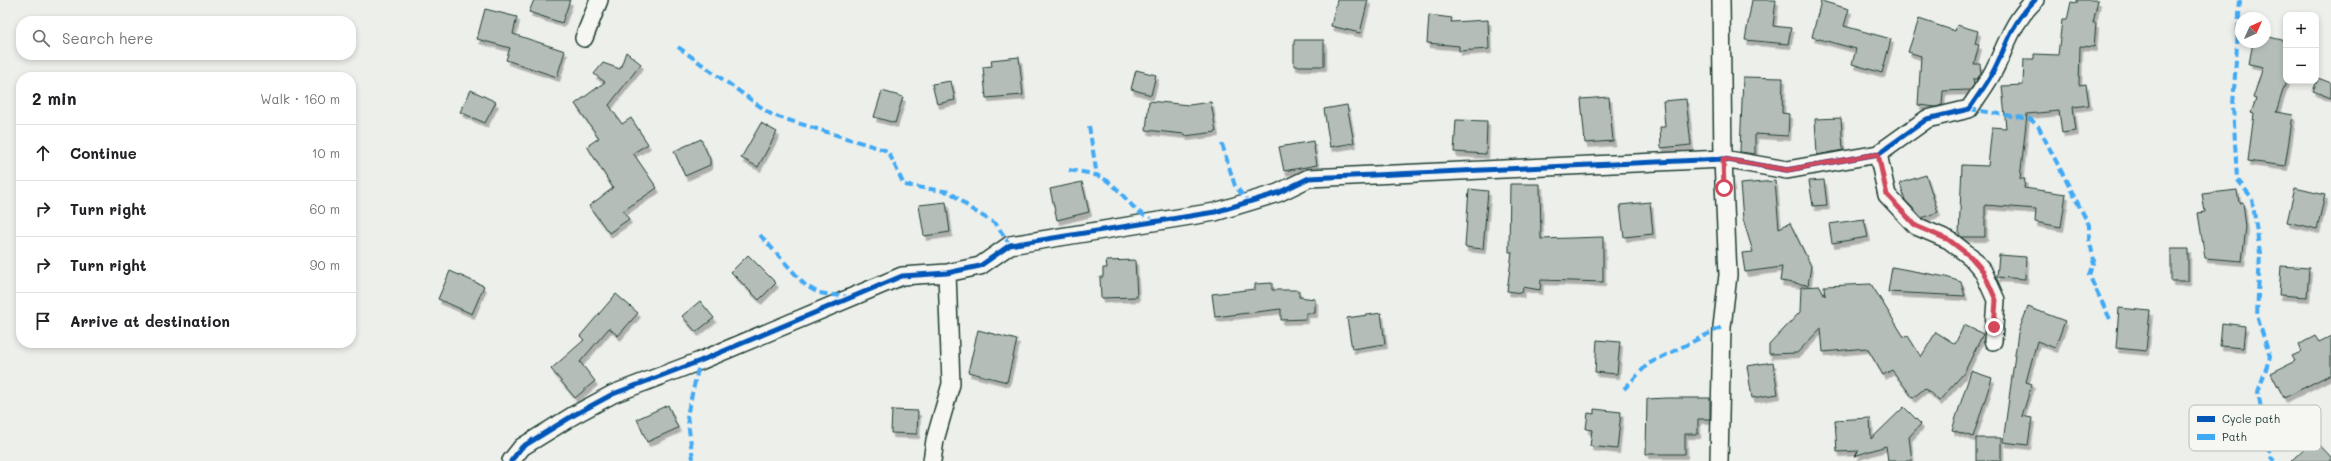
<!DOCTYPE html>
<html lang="en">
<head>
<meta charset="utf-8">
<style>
	body { margin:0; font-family:Mali,sans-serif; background:#f6f6f6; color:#202124 }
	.controls { position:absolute; right:12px; top:12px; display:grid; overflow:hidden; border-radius:8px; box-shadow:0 2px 6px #0003 }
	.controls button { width:36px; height:36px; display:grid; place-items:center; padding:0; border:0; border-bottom:1px solid #e0e0e0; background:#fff; color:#202124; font:20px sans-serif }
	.compass { position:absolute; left:2235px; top:12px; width:36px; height:36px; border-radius:50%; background:#fff; box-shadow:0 2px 6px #0003; rotate:45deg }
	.stop { position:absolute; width:12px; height:12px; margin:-9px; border:3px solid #d1495b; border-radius:50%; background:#fff }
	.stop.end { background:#d1495b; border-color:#fff; box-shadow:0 1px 4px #0008 }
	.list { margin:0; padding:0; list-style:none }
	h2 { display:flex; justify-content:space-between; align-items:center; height:52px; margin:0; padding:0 16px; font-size:17px }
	h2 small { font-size:13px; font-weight:400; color:#757577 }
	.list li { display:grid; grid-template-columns:26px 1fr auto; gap:12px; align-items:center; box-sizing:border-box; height:56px; padding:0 16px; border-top:1px solid #e0e0e0 }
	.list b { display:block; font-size:15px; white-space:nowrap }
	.list em { font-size:13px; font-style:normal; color:#757577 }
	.icon { flex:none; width:22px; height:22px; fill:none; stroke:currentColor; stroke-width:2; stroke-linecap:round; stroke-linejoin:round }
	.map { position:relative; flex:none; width:2331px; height:461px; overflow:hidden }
	.search { position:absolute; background:#fff; box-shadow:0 2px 6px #0003; left:16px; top:16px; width:340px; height:44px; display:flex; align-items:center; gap:10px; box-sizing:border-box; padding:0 14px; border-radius:16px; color:#757577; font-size:15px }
	.panel { position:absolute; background:#fff; box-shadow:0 2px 6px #0003; left:16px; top:72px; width:340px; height:276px; border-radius:16px }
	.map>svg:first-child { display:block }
</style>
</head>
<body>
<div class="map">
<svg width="2331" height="461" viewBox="0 0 2331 461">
	<defs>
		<filter id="shadow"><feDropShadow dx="2.5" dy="4.5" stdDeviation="0" flood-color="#0004"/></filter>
	</defs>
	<rect width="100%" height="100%" fill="#edefea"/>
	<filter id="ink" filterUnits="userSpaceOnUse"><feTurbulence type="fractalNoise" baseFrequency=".025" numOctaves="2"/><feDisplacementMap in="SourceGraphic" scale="8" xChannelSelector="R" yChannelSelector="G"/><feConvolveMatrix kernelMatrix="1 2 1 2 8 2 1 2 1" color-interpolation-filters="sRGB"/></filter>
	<g filter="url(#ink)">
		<path fill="#b4bdb8" stroke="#1f3d34" filter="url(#shadow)" d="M534,0H570L562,23L529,12Z
			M1337,0H1368L1360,33L1331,26Z
			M1752,0H1776L1773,26L1791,28L1788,44L1745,40Z
			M2077,0H2098L2093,23H2096L2094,47L2080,46L2079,85L2086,84L2089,105L2073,107L2076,131L2062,133L2059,111L2027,114L2020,179H2025L2024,188L2066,194L2061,227L2035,222L2036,209L1985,205V237H1962L1959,235L1962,165L1988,166L1992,127L2006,128L2002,86L2023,85L2024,59H2034V54L2058,55L2062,20H2067L2071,2L2077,3Z
			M1821,1L1849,9L1844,26L1891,39L1882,73L1852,64L1856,49L1812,37Z
			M485,9L517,17L513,34L565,51L557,77L506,60L510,48L477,39Z
			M1429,15L1452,18L1451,22L1488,20L1489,49L1459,51V46L1427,43Z
			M1919,19L1955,31L1957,25L1978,31L1975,44L1979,45L1974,64H1980L1981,74L1977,79H1973L1974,85L1970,90L1943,91L1942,105L1936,107L1918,105L1921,56L1908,52Z
			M2265,36L2286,41V81L2276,112L2293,115L2285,166L2248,161L2254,114L2251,113L2256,99L2253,98L2263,67L2249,64L2253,42H2265Z
			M1294,40H1324V66H1294Z
			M626,52L641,64L609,105L622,124L631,118L648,144L633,153L657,188L623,211L629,219L609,233L589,206L613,188L587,146L599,138L575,104L605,82L594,74L603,63L620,69Z
			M1019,57L1023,95L986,98L983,67L992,66L991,60Z
			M1136,70L1156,75L1151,95L1131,89Z
			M1743,77L1783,78L1782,113L1789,114L1788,136L1755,134V154L1740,152Z
			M2318,78L2331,83V98L2313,91Z
			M951,81L955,100L937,104L932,84Z
			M471,90L496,102L485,123L460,112Z
			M882,91L903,97L895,123L874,117Z
			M1609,97L1613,141L1585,143L1581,99Z
			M1686,99L1691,145L1661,148L1660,127H1665L1663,101Z
			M1149,101L1189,105L1211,102L1216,132L1185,136L1184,134L1146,130Z
			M1347,105L1354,143L1330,147L1324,109Z
			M1841,118L1843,150L1817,155L1815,119Z
			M1456,120L1487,121L1486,154L1454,152Z
			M761,123L777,132L758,167L741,158Z
			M701,139L710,159V165L685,176L674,151Z
			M1313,141L1317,165L1284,171L1279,147Z
			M1926,175L1938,212L1922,218L1905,200L1900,183Z
			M1824,180L1827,205L1813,206L1809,181Z
			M1775,181L1779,228L1790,223L1811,266L1808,285L1780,281L1782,267L1745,272L1742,253L1753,252L1743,219L1740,184Z
			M1082,182L1089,212L1057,220L1050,189Z
			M1510,184H1540L1541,239L1603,237V282L1541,280L1540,290L1523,287L1522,293L1507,291L1512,252H1509Z
			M2295,188L2325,195L2317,229L2287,222Z
			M1469,189L1488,191L1483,249L1465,247Z
			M2237,190L2239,203L2243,202L2246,227L2242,261L2205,258L2198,213L2205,212L2202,194Z
			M946,202L950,232L924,236L919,205Z
			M1650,202L1653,234L1624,237L1620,205Z
			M1864,219L1868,237L1832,243L1829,224Z
			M2171,249H2188V281H2171Z
			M748,255L776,283L759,300L731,272Z
			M1999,255L2026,257L2025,279L1997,277Z
			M1135,260L1137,297L1101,298L1100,277H1103V268H1107L1106,261Z
			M2281,266L2309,268L2307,297L2279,295Z
			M1892,267L1946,277L1961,282L1965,296L1888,292Z
			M450,271L484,286L472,314L438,299Z
			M1272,283V290H1299V297L1315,299V313H1306V319L1281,320V309L1215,317L1212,294L1255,289V284Z
			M1871,284L1904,337L1908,336L1921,357L1936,332L1955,344L1964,325L1983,334L1964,373L1939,401L1925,388L1913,398L1892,370L1883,375L1867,348L1823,352L1821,328L1797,353L1769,354V345L1800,312L1801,287L1820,286L1825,296L1824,286Z
			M616,294L638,313L618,336L609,328L580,362L595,381L575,398L551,369L584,340L580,336Z
			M700,301L714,318L696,332L682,316Z
			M2028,307L2065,321L2055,348L2037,341L2026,382L2032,384L2022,416L2032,418L2028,445L2003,442L2018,333Z
			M2119,308L2150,311L2146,351L2116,348Z
			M1381,313L1385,344L1352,349L1347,318Z
			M2222,323L2245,326L2243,348L2220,346Z
			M978,330L1017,340L1007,382L968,372Z
			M2315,336L2319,342L2331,336V374L2284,398L2271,373L2295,361L2292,356L2301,352L2298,345Z
			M1597,340L1620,342L1617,374L1595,372Z
			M1773,362L1778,394L1752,398L1747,366Z
			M1971,371L1992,378L1973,437L1952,430Z
			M1666,398H1710V419H1698V434H1685V454H1646L1647,399Z
			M668,405L678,428L647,442L637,419Z
			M1904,407L1921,424L1909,437L1912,461H1888L1886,446L1854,456L1859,451L1837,452L1835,420L1870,418L1871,439Z
			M1594,409L1621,412L1617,449L1590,446L1592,430L1586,429L1588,413L1594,414Z
			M892,410L918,411L917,434L891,433Z
			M1976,438H2001V461H1976Z
			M2314,439L2331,457V461H2291Z"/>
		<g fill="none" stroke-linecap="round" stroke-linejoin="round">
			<g stroke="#1f3d34" stroke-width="20">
				<path id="minor" d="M584,38L599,0
					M1878,154L1887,195L1916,226L1949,240L1971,257L1983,271L1996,300L1993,341
					M511,461L522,447L574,415L613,394L700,361L902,276L947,273L980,266L1010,245L1215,212L1278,193L1309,178L1723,159L1787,170L1878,154L1927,119L1969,109C1977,97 1986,85 1993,72C2008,43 2010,25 2035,0
					M932,461L935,440L951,384L947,273
					M1719,461L1722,327L1728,275L1723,159L1721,0"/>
			</g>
			<use href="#minor" stroke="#f6f6f2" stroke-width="17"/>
			<path stroke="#3fa9f5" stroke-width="4" stroke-dasharray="8 4" stroke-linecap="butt" d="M2240,0L2233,105L2237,179L2252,198L2260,253L2257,316L2270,357L2258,392L2270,456L2274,461
				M678,47L772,115L888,151L904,185L950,192L971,209L996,224L1010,245
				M1969,109L2030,119L2038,126L2089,225V239L2094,260L2089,275L2110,319
				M1089,126L1097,176
				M1222,144L1235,186L1248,201
				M1069,170C1081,172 1095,173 1106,180C1124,191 1129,210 1153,220
				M760,235L806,286L819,293L848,297
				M1624,389L1648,364L1722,327
				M693,459L687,415L700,361"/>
			<g stroke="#f6f6f2" stroke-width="8">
				<path id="cycleway" d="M511,461L522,447L574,415L613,394L700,361L902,276L947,273L980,266L1010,245L1215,212L1278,193L1309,178L1723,159L1787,170L1878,154L1927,119L1969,109C1977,97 1986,85 1993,72C2008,43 2010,25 2035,0"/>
			</g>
			<use href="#cycleway" stroke="#0057b8" stroke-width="5"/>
		</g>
	</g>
	<g fill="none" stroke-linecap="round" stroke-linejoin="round" filter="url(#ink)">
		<path stroke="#d1495b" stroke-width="5" d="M1724,188L1723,159L1787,170L1878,154L1887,195L1916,226L1949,240L1971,257L1983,271L1996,300L1994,327"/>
	</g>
	<rect x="2189" y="405" width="132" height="46" rx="6" fill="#f6f6f2" stroke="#b6beb9" stroke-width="1"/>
	<rect x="2197" y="416" width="18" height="6" fill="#0057b8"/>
	<rect x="2197" y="434" width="18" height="6" fill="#3fa9f5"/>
	<g font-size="11" fill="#1f3d34">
		<text x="2222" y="423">Cycle path</text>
		<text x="2222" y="441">Path</text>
	</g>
</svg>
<div class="controls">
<button>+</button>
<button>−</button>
</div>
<svg class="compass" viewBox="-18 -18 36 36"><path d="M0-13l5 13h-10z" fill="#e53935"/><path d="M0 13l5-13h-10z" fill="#757577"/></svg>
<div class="stop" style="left:1724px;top:188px"></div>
<div class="stop end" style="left:1994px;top:327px"></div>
<div class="search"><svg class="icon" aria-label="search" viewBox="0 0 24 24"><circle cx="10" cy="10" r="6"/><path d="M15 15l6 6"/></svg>Search here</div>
<section class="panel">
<h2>2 min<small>Walk · 160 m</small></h2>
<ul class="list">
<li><svg class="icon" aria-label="ahead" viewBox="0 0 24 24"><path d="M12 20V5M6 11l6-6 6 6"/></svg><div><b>Continue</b></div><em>10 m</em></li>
<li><svg class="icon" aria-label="right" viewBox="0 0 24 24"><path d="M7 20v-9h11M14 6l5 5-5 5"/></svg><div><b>Turn right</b></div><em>60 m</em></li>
<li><svg class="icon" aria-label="right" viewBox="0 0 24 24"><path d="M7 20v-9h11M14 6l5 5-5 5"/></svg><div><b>Turn right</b></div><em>90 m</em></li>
<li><svg class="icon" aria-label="arrive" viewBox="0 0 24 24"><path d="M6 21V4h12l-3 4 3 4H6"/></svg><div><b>Arrive at destination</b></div></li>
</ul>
</section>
</div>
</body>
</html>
